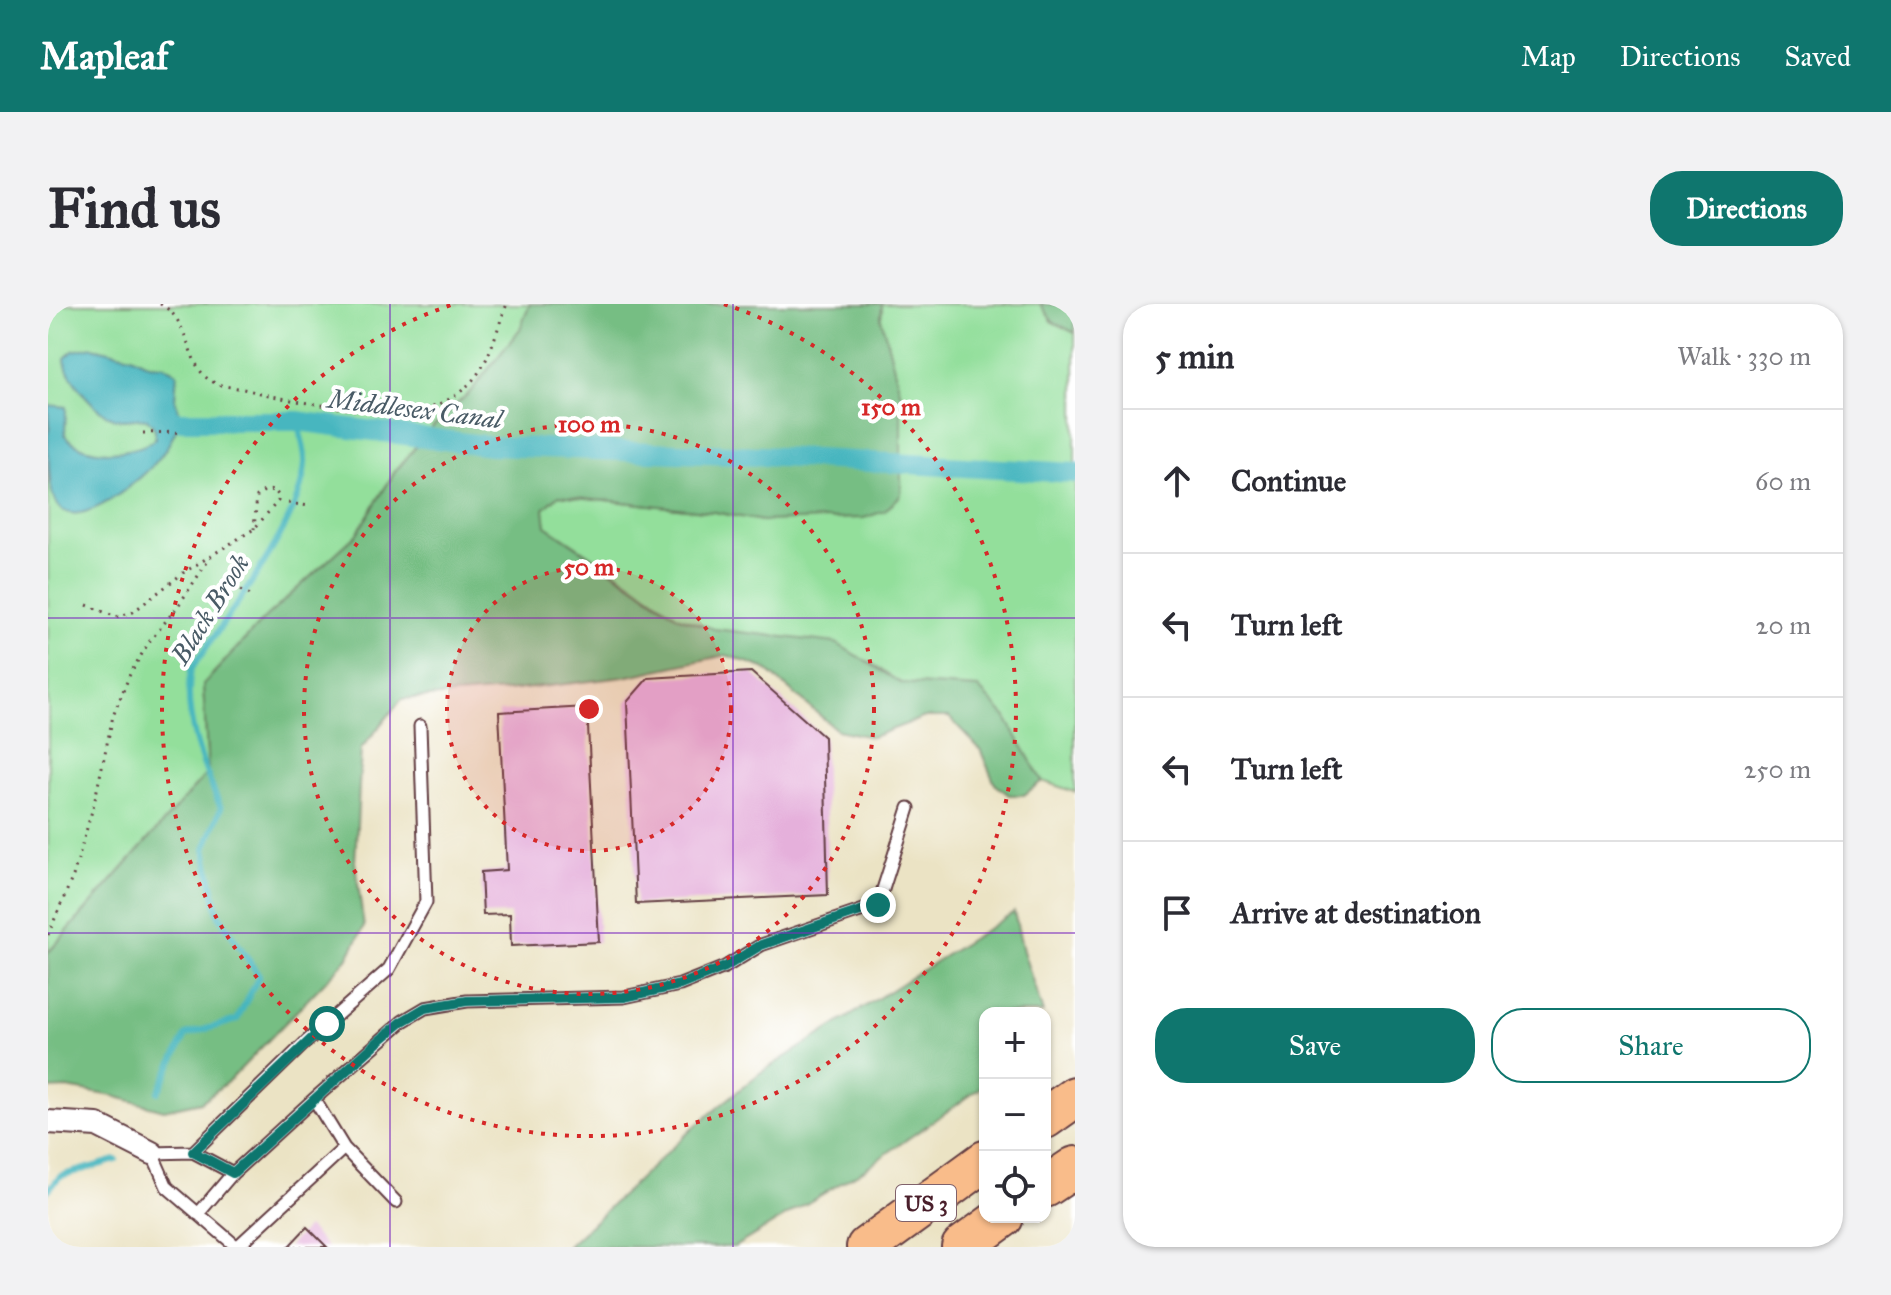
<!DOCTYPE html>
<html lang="en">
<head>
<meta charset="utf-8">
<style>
	body { margin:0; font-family:"IM FELL Great Primer",serif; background:#f2f2f3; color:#2b2b33 }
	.controls { position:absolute; right:24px; bottom:24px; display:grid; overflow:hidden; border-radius:16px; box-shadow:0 2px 6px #0004 }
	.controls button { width:72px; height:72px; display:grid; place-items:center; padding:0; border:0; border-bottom:2px solid #e1e1e2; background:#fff; color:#2b2b33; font:40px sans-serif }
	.stop { position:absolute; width:24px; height:24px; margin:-18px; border:6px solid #0f766e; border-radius:50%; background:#fff }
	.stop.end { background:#0f766e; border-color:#fff; box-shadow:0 2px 8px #0008 }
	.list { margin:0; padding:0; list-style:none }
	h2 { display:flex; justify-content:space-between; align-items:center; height:104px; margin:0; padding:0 32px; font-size:34px }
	h2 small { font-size:26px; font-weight:400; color:#7c7c81 }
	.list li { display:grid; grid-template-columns:52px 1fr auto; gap:24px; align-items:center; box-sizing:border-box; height:144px; padding:0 32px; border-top:2px solid #e1e1e2 }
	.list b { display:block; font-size:30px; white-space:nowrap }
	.list em { font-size:26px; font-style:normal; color:#7c7c81 }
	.actions { display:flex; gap:16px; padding:24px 32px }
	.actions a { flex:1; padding:18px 0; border:2px solid #0f766e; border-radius:32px; text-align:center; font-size:28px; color:#0f766e }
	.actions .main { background:#0f766e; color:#fff }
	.icon { flex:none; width:44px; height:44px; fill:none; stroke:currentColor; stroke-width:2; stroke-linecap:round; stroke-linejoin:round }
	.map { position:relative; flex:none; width:1027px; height:943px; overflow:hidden; border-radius:32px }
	header { display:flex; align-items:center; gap:48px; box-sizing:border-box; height:112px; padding:0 40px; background:#0f766e; color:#fff }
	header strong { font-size:38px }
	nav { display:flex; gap:44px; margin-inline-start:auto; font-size:28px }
	.intro { display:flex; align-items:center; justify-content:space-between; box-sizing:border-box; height:192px; padding:0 48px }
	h1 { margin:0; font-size:56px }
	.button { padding:20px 36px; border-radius:32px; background:#0f766e; color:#fff; font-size:28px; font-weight:700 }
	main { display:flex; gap:48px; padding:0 48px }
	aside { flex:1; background:#fff; border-radius:32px; box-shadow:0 2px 6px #0004 }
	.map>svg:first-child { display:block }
</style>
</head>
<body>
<header>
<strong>Mapleaf</strong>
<nav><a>Map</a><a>Directions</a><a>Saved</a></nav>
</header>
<div class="intro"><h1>Find us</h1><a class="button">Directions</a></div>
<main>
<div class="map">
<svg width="1027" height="943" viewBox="0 0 1027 943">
	<rect width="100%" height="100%" fill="#fff"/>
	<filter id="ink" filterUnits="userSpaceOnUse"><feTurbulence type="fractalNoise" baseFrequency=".0125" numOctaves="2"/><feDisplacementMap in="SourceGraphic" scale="16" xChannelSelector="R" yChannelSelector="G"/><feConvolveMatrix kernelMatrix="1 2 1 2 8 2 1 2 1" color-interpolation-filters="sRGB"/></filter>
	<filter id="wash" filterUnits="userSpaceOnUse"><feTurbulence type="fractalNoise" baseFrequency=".006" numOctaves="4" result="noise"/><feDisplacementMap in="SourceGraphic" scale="32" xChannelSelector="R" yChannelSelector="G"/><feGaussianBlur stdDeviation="1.8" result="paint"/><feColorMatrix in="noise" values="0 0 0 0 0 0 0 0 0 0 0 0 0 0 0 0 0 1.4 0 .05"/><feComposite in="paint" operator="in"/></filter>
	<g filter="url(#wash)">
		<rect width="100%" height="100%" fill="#ebe3c4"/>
		<path fill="#93df9b" stroke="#6e7f63" stroke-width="2" d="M0,0H482L472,25L423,87L384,123L347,167L308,231L215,316L155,380L160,468L0,649Z
			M834,0H992L1005,18L1027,29V488L994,477L957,412L883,382L852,379L820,357L701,330L666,325L631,313L583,278L498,222L495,205L511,191L666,208L714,217L833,14Z"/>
		<path fill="#76be83" stroke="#606e57" stroke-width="2" d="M482,0H834L833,14L853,91V191L837,207L816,214L714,217L666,208L511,191L496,205L498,222L631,313L666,325L788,339L853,379L930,384L957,412L994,477L976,491H961L947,480L932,445L901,413H877L824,433L789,426L716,364L678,351L576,373L459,387L354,395L313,445L307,558L316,623L299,655L182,776L153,798L116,806L65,792L19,784L0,785V649L160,468L155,381L215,316L308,231L347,168L384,123L423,87L472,25Z
			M992,0H1027V29L1005,18Z
			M966,608L975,647L995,709H937V781L815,866L686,943H519L646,823L712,769Z"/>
		<path fill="#47b6bf" stroke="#486a75" stroke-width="2" d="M44,43L83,52L101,61L115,62L129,69L127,95L133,114C128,128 121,141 113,152C98,172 27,235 7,198C0,182 0,148 0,131C0,127 3,123 2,119C2,113 0,107 0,101L18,103L17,131C37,154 84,152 107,135V125L99,115C89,113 78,118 68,115C50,111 17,73 17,54L25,47Z"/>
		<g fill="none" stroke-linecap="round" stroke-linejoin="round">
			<path stroke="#47b6bf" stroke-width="6" d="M110,788L138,731L189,716L211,672L170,610L157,545L173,504C155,463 134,412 143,366C177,314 254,220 257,159C258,146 252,130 249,117
				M0,886L12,872L68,856"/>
			<path stroke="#47b6bf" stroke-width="20" d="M132,117H249L442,142L712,152L1027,169"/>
		</g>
		<g id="blocks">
			<path fill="#e5b0db" d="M703,368L776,433L780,591L588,600L579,398L600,374Z
				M539,403L551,638L463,642L462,610L435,611L433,568L459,566L451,408Z
				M259,923L279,943H240Z"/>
		</g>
	</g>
	<g filter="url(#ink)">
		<use href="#blocks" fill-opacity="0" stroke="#623c42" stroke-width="2"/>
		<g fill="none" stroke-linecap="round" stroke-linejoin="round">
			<g stroke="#623c42" stroke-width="15">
				<path id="service" d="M296,844L348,898
					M145,848L258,738L341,665L378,598L372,422
					M185,869L145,848L104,849L119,883L189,943
					M150,910L185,869L266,795L355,717L377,704L419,697L576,693L632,681L677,663L713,641L830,601L861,504
					M190,942L296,844L266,795"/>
			</g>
			<g stroke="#623c42" stroke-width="26">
				<path id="minor" d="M0,818L49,821L104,849"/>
			</g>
			<g stroke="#623c42" stroke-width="44">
				<path id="motorway" d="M997,814L1027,793
					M997,883L1027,863
					M819,943L937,857
					M914,943L955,913"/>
			</g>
			<path stroke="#623c42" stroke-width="3" stroke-dasharray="2 6" stroke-linecap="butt" d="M112,0C144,16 137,64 165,78C174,83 186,83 195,85C217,90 239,96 261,99C318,108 392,124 431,68C444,49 450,21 459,0
				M95,129L135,128
				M240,199L261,202
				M186,282L204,292
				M39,301L68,313L85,308L135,269L206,225L230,197L231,192L226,186L216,187L209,192L206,225
				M0,631L25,572L46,500L65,412L82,370L101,338L130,302L164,251"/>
			<use href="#service" stroke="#fff" stroke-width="11"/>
			<use href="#minor" stroke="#fff" stroke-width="22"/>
			<use href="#motorway" stroke="#f9bc8a" stroke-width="40"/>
		</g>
	</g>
	<g fill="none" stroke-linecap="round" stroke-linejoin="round" filter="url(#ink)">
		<path stroke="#0f766e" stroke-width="10" d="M279,720L145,848L185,869L332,736L355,717L377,704L419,697L576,693L632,681L677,663L713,641L830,601"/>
	</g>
	<path fill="none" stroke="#7b2cbf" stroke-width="2" stroke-opacity="0.55" d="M342,0V943M685,0V943M0,314H1027M0,629H1027"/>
	<circle cx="541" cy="405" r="142" fill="#d62828" fill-opacity=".12"/>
	<g fill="none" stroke="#d62828" stroke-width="4" stroke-dasharray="4 8">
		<circle cx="541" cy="405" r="142"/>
		<circle cx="541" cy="405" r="285"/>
		<path d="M676 0A427 427 0 1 1 406 0"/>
	</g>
	<g text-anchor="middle" stroke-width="8" stroke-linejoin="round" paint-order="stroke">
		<rect fill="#fff" stroke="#80626b" stroke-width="2" x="848" y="881" width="60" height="36" rx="6"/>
		<g font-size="22" font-weight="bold" fill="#4a1f2b">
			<text x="878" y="907">US 3</text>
		</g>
		<g font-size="26" font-style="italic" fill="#495b66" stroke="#fff">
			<text transform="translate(367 105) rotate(7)" y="9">Middlesex Canal</text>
			<text transform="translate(162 305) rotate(-58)" y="9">Black Brook</text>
		</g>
	</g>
	<circle cx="541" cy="405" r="12" fill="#d62828" stroke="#fff" stroke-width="4"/>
	<g font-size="24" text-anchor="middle" font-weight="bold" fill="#d62828" stroke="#fff" stroke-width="8" stroke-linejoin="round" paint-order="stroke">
		<text x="843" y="111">150 m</text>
		<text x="541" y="128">100 m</text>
		<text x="541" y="271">50 m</text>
	</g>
</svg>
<div class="controls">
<button>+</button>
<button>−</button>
<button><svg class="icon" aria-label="locate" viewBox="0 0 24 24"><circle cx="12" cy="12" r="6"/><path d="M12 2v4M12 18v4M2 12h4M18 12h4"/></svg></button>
</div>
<div class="stop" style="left:279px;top:720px"></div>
<div class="stop end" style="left:830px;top:601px"></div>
</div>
<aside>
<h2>5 min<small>Walk · 330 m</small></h2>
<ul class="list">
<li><svg class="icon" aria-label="ahead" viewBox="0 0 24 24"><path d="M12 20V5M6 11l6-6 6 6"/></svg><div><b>Continue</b></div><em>60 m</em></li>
<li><svg class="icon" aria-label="left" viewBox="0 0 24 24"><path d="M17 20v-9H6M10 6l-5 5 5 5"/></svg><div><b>Turn left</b></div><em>20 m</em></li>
<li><svg class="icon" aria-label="left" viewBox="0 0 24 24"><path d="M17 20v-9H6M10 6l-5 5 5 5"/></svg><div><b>Turn left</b></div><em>250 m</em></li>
<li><svg class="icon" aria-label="arrive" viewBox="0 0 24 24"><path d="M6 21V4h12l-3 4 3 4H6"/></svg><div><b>Arrive at destination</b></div></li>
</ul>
<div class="actions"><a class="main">Save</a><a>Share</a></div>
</aside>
</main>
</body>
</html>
